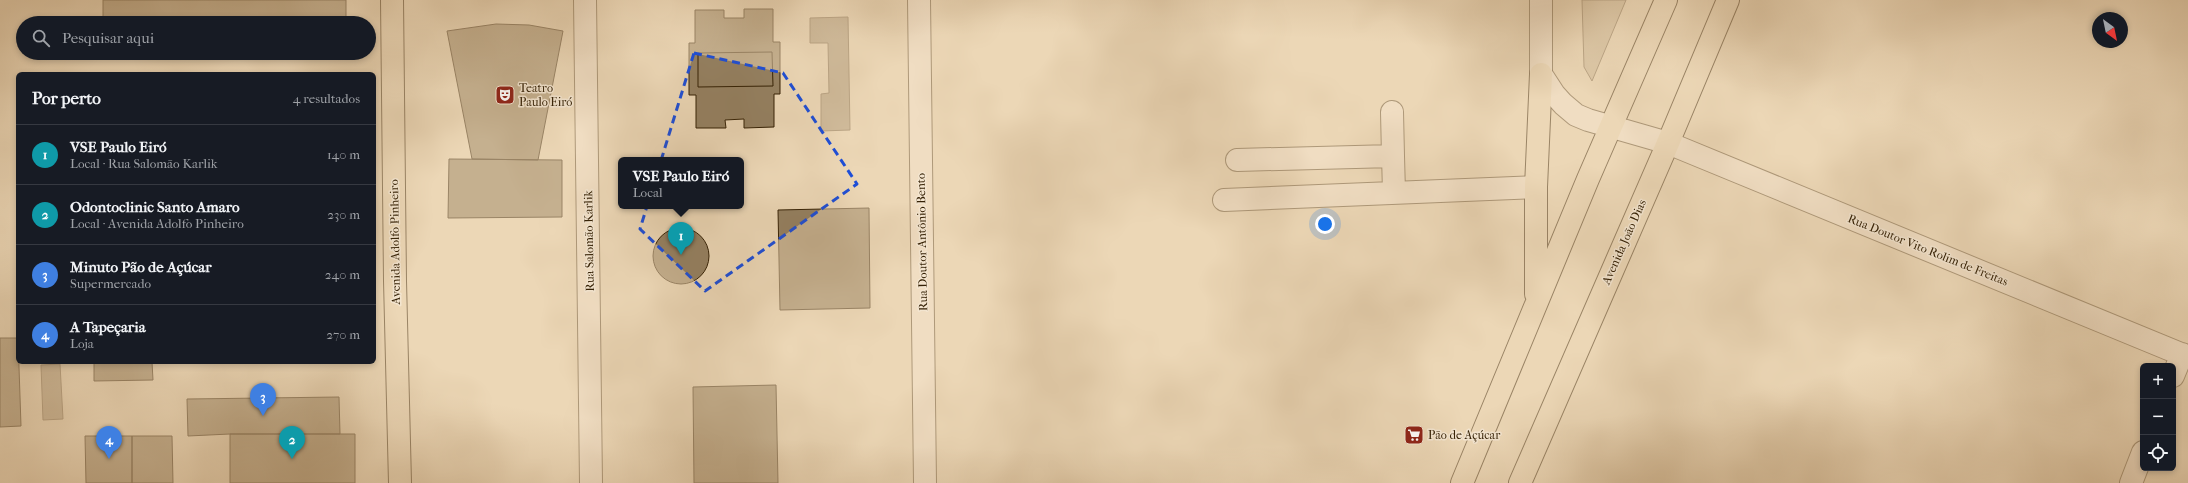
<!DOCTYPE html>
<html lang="pt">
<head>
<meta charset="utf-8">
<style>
	body { margin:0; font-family:"IM FELL French Canon",serif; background:#20242c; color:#f1f3f6 }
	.controls { position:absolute; right:12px; bottom:12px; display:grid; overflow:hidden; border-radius:6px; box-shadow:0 2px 6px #0003 }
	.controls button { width:36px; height:36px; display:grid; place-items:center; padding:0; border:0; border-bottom:1px solid #363941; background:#171b24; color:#f1f3f6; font:20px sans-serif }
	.compass { position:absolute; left:2092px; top:12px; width:36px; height:36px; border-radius:50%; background:#171b24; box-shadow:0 2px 6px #0003; rotate:147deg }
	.you { position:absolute; left:1325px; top:224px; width:14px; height:14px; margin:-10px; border:3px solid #fff; border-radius:50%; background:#1a73e8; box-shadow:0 0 0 6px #1a73e833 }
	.badge { display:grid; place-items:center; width:26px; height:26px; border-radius:50%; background:#0b8043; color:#fff; font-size:13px; font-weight:700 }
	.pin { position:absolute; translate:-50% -33px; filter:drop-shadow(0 1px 2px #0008) }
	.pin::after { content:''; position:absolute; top:21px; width:14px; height:12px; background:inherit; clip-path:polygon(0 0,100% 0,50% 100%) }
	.popup { position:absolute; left:618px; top:157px; width:126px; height:52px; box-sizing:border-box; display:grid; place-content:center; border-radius:6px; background:#171b24; filter:drop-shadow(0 1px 3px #0005); font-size:13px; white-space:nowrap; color:#9ea1a6 }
	.popup b { font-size:15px; color:#f1f3f6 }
	.popup::after { content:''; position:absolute; left:50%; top:100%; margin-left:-8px; border:8px solid transparent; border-top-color:#171b24 }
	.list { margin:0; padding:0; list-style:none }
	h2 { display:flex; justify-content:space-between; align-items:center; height:52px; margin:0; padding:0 16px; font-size:17px }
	h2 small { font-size:13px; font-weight:400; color:#9ea1a6 }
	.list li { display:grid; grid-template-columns:26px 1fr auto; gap:12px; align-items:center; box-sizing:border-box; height:60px; padding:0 16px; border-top:1px solid #363941 }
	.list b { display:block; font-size:15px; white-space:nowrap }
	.list p { margin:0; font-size:13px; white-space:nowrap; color:#9ea1a6 }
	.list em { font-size:13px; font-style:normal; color:#9ea1a6 }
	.icon { flex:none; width:22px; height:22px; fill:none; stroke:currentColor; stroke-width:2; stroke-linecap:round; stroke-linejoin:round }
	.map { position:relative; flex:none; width:2188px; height:483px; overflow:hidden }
	.search { position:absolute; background:#171b24; box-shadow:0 2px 6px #0003; left:16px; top:16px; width:360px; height:44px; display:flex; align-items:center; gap:10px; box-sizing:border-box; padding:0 14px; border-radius:22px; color:#9ea1a6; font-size:15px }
	.panel { position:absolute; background:#171b24; box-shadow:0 2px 6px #0003; left:16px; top:72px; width:360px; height:292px; border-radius:6px }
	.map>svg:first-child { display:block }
</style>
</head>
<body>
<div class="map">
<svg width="2188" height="483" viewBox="0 0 2188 483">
	<rect width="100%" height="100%" fill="#ecd7b6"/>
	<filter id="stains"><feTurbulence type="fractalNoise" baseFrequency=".005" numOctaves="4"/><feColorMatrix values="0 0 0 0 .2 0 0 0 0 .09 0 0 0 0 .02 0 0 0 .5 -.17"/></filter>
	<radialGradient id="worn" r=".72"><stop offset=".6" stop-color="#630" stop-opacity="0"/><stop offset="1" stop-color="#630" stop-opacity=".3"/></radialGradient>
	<path fill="#cdb898" stroke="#816c4e" d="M1582,0H1626L1592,81L1584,67Z"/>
	<path fill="#ae997a" stroke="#7e694b" d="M848,17L850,130L821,131V94L829,93L828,43H810V18Z
		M60,364L63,419L43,420L41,365Z"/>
	<path fill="#948061" stroke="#352105" d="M103,0H346V23H103Z
		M744,9H773V42H780V94H774V127L744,128V119L725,120L726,128H696V95H689V43H695V10H724V18H744Z
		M496,24L529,25L563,31L538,160L472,159L447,31Z
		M772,52L773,86L698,87V53Z
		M449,159L562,160V217L448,218Z
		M869,208L870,308L780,310L778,210Z
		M653 256a28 28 0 1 1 56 0a28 28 0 1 1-56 0Z
		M0,338H18L21,426L0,427Z
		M94,362H152L153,380L94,381Z
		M776,385L778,483H694L693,387Z
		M339,397L340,434H230L188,436L187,399Z
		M230,434H355V483H230Z
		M85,436H132V483H86Z
		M132,436H172L173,483H132Z"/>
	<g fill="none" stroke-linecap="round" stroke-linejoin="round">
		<g stroke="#634e31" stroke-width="24">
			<path id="minor" d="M585,0L591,483
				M919,0L925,483
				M1541,0V74L1554,94L1563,104L1576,115L1588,120L1668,143L2188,357
				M1392,112L1393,156
				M1237,160L1393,156L1394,192
				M1224,200L1536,187
				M2173,376L2182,354
				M2131,483L2143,452"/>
		</g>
		<g stroke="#352105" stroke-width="24">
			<path id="major" d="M392,0L395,281L400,483
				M1536,294V187L1541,74
				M1462,483L1588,179L1666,0
				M1520,483L1668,143L1728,0"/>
		</g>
		<use href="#minor" stroke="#f3e5d0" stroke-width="22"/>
		<use href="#major" stroke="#ecd7b6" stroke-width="22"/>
	</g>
	<path d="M0 0H2188V483H0ZM694,53L783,73L857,184L705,291L640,229Z" fill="#ecd7b6" fill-opacity=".55" fill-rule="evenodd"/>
	<path fill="none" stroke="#1d4ed8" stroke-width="3" stroke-dasharray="8 5" stroke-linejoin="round" d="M694,53L783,73L857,184L705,291L640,229Z"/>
	<defs>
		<g id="theatre-square" transform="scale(1)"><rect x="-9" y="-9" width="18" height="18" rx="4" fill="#8f2418" stroke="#f3e5d0"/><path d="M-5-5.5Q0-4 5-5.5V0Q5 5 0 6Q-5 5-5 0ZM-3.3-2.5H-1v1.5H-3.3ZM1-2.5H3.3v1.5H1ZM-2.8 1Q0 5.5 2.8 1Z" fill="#fff"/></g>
		<g id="supermarket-square" transform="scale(1)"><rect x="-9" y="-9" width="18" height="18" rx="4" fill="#8f2418" stroke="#f3e5d0"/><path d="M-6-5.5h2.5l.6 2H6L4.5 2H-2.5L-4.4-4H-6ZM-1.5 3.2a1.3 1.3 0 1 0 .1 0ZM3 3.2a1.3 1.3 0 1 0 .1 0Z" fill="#fff"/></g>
	</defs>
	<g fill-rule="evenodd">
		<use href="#theatre-square" x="505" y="95"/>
		<use href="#supermarket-square" x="1414" y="435"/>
	</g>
	<g text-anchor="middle" stroke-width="3" stroke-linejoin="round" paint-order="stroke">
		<g font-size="12" fill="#352105" stroke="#f3e5d0" text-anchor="start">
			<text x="519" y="92">Teatro<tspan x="519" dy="14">Paulo Eiró</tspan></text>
			<text x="1428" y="439">Pão de Açúcar</text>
		</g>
		<g font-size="12" fill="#352105" stroke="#f3e5d0">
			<text transform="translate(589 241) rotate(-91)" y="4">Rua Salomão Karlik</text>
			<text transform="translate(395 242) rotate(-91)" y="4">Avenida Adolfo Pinheiro</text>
			<text transform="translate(922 242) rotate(-91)" y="4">Rua Doutor Antônio Bento</text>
			<text transform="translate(1624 242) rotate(-66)" y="4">Avenida João Dias</text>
			<text transform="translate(1928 250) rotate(22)" y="4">Rua Doutor Vito Rolim de Freitas</text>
		</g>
	</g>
	<rect width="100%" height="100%" filter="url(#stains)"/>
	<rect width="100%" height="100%" fill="url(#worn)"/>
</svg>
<div class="controls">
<button>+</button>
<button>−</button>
<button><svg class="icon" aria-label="locate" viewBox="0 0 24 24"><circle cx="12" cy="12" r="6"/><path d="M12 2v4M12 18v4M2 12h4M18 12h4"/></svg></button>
</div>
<svg class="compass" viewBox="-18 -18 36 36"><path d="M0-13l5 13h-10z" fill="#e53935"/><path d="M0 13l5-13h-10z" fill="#9ea1a6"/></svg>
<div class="you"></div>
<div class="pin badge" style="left:681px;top:255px;background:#0f9aa8">1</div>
<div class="popup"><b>VSE Paulo Eiró</b>Local</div>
<div class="pin badge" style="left:292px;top:459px;background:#0f9aa8">2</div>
<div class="pin badge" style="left:263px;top:416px;background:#3f7fe0">3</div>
<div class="pin badge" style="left:109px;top:459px;background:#3f7fe0">4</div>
<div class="search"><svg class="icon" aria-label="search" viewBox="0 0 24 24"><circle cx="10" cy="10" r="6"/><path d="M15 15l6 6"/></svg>Pesquisar aqui</div>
<section class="panel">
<h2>Por perto<small>4 resultados</small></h2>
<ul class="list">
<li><span class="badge" style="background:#0f9aa8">1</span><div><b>VSE Paulo Eiró</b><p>Local · Rua Salomão Karlik</p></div><em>140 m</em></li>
<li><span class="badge" style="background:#0f9aa8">2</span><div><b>Odontoclinic Santo Amaro</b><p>Local · Avenida Adolfo Pinheiro</p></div><em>230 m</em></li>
<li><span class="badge" style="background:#3f7fe0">3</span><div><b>Minuto Pão de Açúcar</b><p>Supermercado</p></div><em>240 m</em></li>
<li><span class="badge" style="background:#3f7fe0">4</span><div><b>A Tapeçaria</b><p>Loja</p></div><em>270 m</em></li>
</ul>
</section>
</div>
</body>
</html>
